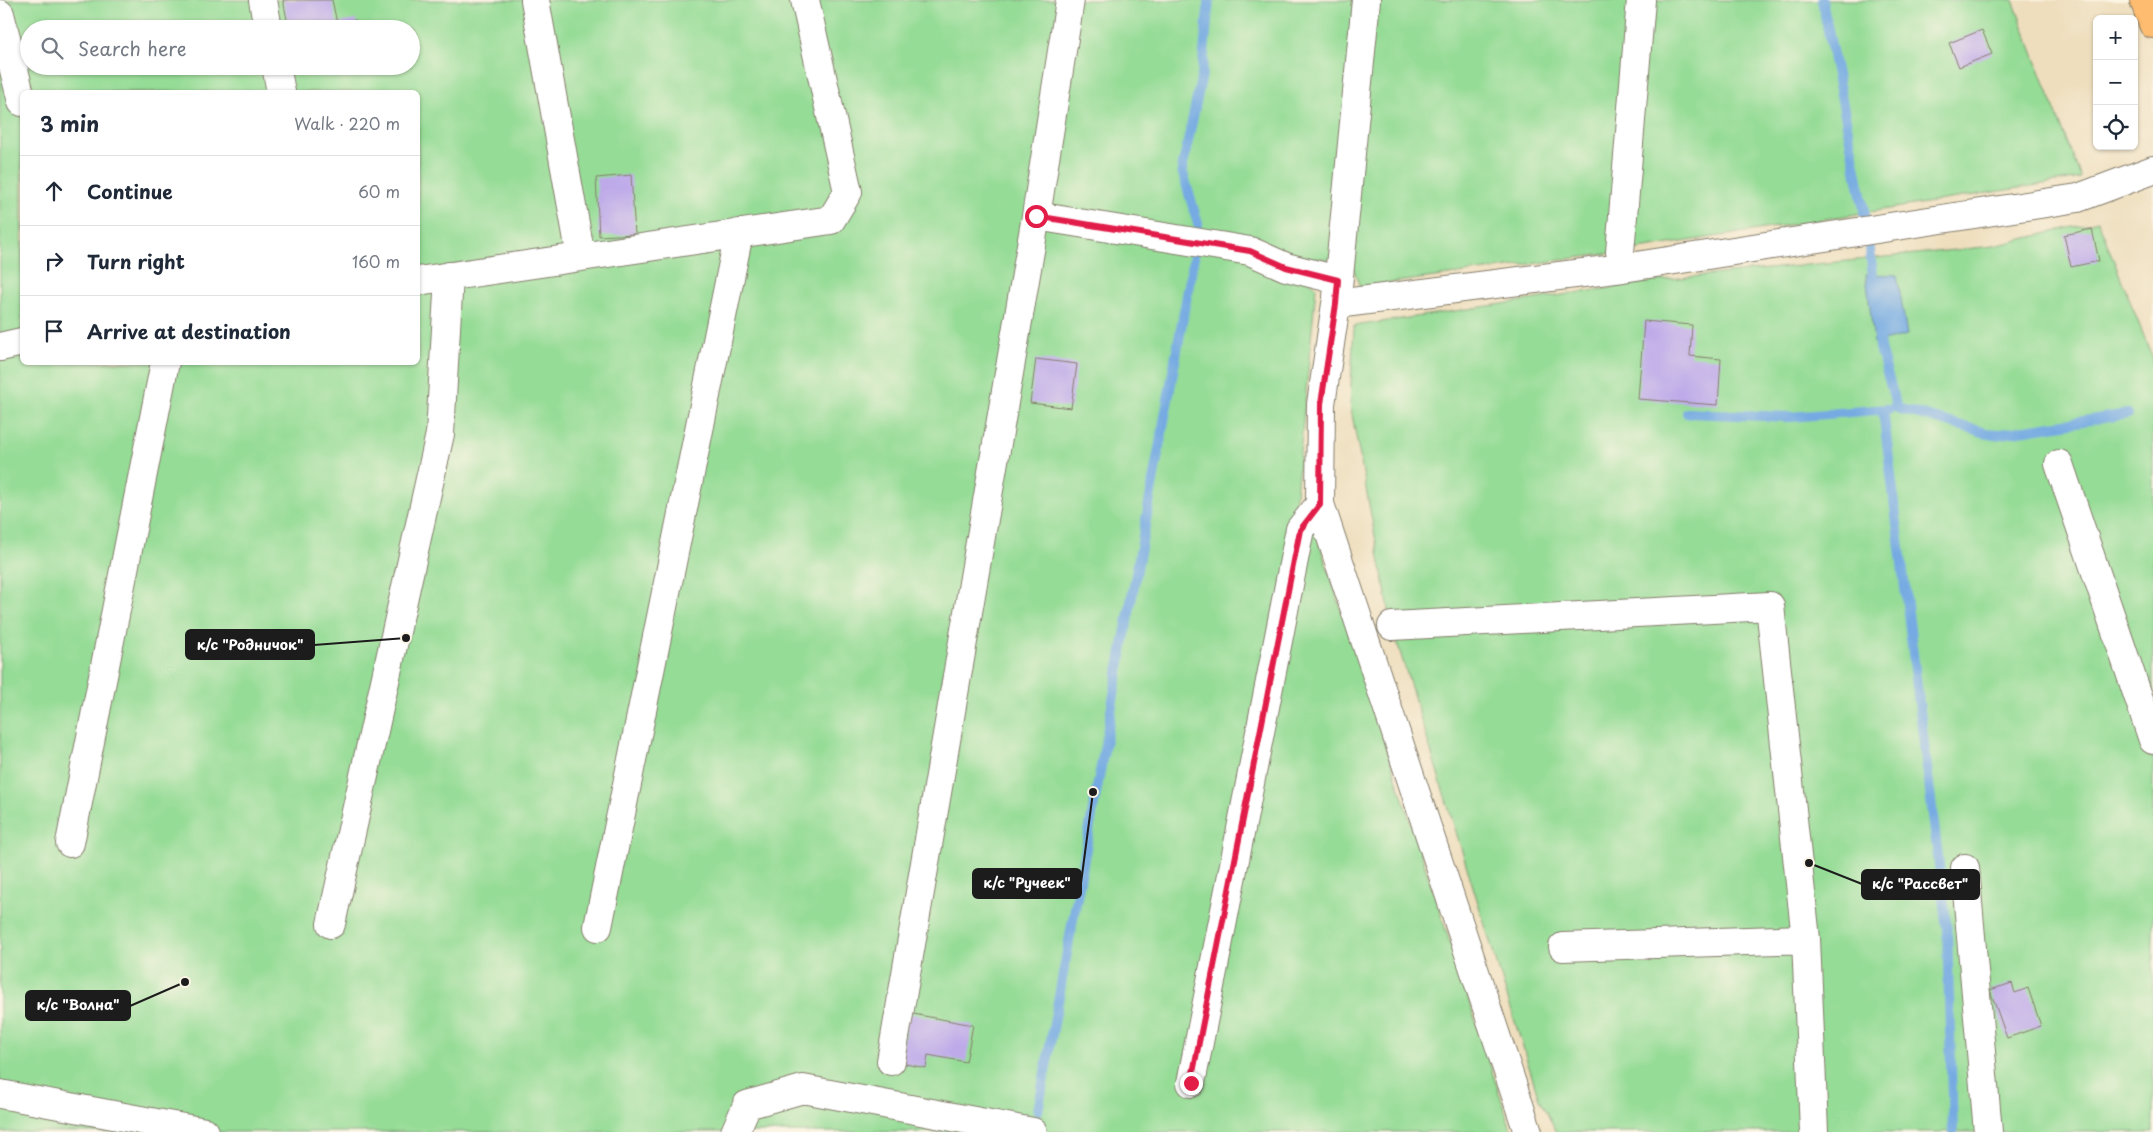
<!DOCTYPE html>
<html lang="en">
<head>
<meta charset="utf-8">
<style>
	body { margin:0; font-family:"Playpen Sans",sans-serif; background:#f2f2f3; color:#1f2937 }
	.controls { position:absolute; right:15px; top:15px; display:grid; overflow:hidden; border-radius:8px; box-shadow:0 1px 4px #0004 }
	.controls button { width:45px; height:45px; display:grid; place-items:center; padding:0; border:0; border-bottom:1px solid #e0e1e3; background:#fff; color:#1f2937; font:25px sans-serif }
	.stop { position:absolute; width:15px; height:15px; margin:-11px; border:4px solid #e11d48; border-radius:50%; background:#fff }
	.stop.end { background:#e11d48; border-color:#fff; box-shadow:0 1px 5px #0008 }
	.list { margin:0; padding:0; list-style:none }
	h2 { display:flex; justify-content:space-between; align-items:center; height:65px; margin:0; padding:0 20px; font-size:21px }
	h2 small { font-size:16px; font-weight:400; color:#747a83 }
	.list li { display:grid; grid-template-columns:32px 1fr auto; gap:15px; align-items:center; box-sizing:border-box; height:70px; padding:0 20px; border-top:1px solid #e0e1e3 }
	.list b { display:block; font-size:19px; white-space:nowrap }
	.list em { font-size:16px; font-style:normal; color:#747a83 }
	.icon { flex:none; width:28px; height:28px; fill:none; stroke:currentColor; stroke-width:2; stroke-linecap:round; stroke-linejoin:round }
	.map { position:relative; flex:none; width:2153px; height:1132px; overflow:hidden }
	.search { position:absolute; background:#fff; box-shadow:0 1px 4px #0004; left:20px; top:20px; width:400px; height:55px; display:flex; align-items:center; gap:12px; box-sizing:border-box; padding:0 18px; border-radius:28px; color:#747a83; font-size:19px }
	.panel { position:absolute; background:#fff; box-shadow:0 1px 4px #0004; left:20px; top:90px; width:400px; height:275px; border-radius:8px }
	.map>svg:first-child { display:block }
</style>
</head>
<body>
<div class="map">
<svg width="2153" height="1132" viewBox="0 0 2153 1132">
	<rect width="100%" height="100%" fill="#fcf5e5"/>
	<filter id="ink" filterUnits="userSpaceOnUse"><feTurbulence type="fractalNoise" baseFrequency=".02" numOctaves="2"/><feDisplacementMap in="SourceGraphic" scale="10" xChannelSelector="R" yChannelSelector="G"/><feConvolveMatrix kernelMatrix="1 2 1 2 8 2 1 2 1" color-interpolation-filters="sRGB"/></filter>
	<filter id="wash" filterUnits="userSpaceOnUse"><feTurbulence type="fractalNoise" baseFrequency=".0096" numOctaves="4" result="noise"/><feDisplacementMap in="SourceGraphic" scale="20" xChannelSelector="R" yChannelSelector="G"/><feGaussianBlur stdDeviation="1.12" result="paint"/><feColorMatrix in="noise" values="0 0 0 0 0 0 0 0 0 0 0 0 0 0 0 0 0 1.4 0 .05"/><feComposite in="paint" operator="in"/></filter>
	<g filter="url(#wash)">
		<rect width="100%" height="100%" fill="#eedebd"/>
		<path fill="#95dc96" stroke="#587c59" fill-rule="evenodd" d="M0,0H2013L2081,178L1620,252L1360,287L1351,262L1287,255L1316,287L1293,527L1316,533L1512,1132H0ZM29,29H411V66H29ZM22,92H418V362H22Z
			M2098,221L2153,359V1132H1557L1539,1099L1392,626L1350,404L1354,326L1670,279L1994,246Z"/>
		<path fill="#75aae2" stroke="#48637f" d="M1866,274L1897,275L1907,335L1874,343Z"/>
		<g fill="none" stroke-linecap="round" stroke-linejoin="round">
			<path stroke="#75aae2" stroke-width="10" d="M1822,0L1865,215
				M1198,224L1182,170L1202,74L1209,0
				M1870,249L1874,286
				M1878,328L1880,348L1897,408L1994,435L2128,414
				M1883,410L1947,930L1953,1132
				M1687,413L1790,417L1888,409
				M1038,1111L1194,257"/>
		</g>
		<g id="blocks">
			<path fill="#beaae9" d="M283,0H332L337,23L356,20L358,29H289Z
				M1982,30L1992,54L1959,67L1949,43Z
				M631,175L635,234L599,236L596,178Z
				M2092,229L2099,261L2071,267L2064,235Z
				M1644,321L1692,325L1690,356L1721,359L1718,405L1638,399Z
				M1036,359L1077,364L1071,408L1030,403Z
				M2012,983L2015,993L2028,988L2041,1026L2007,1038L1990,990Z
				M908,1013L973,1025L966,1062L928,1055L926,1068L900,1063Z"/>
		</g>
	</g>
	<g filter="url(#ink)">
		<use href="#blocks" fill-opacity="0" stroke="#857d6c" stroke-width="1"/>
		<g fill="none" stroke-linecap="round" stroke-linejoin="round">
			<g stroke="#857d6c" stroke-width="30">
				<path id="minor" d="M263,0L268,29
					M535,0L581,257
					M0,14L22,102
					M276,66L281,92
					M1036,216L1070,0
					M1623,268L1620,252L1641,0
					M418,281L831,220L848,192L805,0
					M1337,297L1366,0
					M0,347L22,342
					M2059,464L2153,740
					M1392,626L1770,606L1806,939L1814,1132
					M70,843L165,362
					M1965,868L1988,1132
					M331,924L440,434L449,276
					M598,927L739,233
					M1563,947L1806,939
					M891,1061L1036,216L1250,251L1286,267L1338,280
					M1191,1083L1300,529L1320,504
					M0,1094L205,1132
					M735,1132L747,1105L803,1089L1033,1132
					M1528,1132L1320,504L1321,404L1336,304L1623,268L2078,198L2153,170"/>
			</g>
			<g stroke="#857d6c" stroke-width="30">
				<path id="highway" d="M2144,0L2153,24"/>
			</g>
			<use href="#minor" stroke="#fff" stroke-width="28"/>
			<use href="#highway" stroke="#febc70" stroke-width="28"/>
		</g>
	</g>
	<g fill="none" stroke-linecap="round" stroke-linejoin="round" filter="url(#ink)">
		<path stroke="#e11d48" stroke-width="6" d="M1036,216L1250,251L1286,267L1338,280L1336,304L1321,404L1320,504L1300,530L1191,1083"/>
	</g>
	<path fill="none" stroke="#1c1c1c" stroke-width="2" d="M406 638L314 645M1093 792L1081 883M1809 863L1862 884M185 982L130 1006"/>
	<g fill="#1c1c1c" stroke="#fcf5e5" stroke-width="2">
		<circle cx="406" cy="638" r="5"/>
		<circle cx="1093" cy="792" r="5"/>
		<circle cx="1809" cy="863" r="5"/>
		<circle cx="185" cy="982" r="5"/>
	</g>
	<g fill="#1c1c1c" stroke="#1c1c1c" stroke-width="2">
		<rect x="186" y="630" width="128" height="29" rx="5"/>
		<rect x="973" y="869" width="108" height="29" rx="5"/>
		<rect x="1862" y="870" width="117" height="29" rx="5"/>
		<rect x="26" y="991" width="104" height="29" rx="5"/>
	</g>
	<g font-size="14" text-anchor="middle" font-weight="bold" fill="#fff">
		<text x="250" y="650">к/с "Родничок"</text>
		<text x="1027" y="888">к/с "Ручеек"</text>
		<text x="1920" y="889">к/с "Рассвет"</text>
		<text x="78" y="1010">к/с "Волна"</text>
	</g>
</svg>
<div class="controls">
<button>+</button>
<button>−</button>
<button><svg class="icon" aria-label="locate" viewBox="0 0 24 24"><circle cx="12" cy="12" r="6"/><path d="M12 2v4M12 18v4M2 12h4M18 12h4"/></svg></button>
</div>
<div class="stop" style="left:1036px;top:216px"></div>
<div class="stop end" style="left:1191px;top:1083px"></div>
<div class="search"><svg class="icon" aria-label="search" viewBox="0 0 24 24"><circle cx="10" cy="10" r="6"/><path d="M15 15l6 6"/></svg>Search here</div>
<section class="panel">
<h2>3 min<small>Walk · 220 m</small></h2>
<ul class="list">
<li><svg class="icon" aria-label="ahead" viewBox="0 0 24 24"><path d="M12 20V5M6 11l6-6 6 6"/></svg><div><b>Continue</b></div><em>60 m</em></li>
<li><svg class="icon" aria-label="right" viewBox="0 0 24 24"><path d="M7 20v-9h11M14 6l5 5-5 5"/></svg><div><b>Turn right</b></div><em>160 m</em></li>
<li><svg class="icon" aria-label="arrive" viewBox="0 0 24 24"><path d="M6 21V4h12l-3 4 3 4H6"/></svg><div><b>Arrive at destination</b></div></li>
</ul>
</section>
</div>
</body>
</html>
